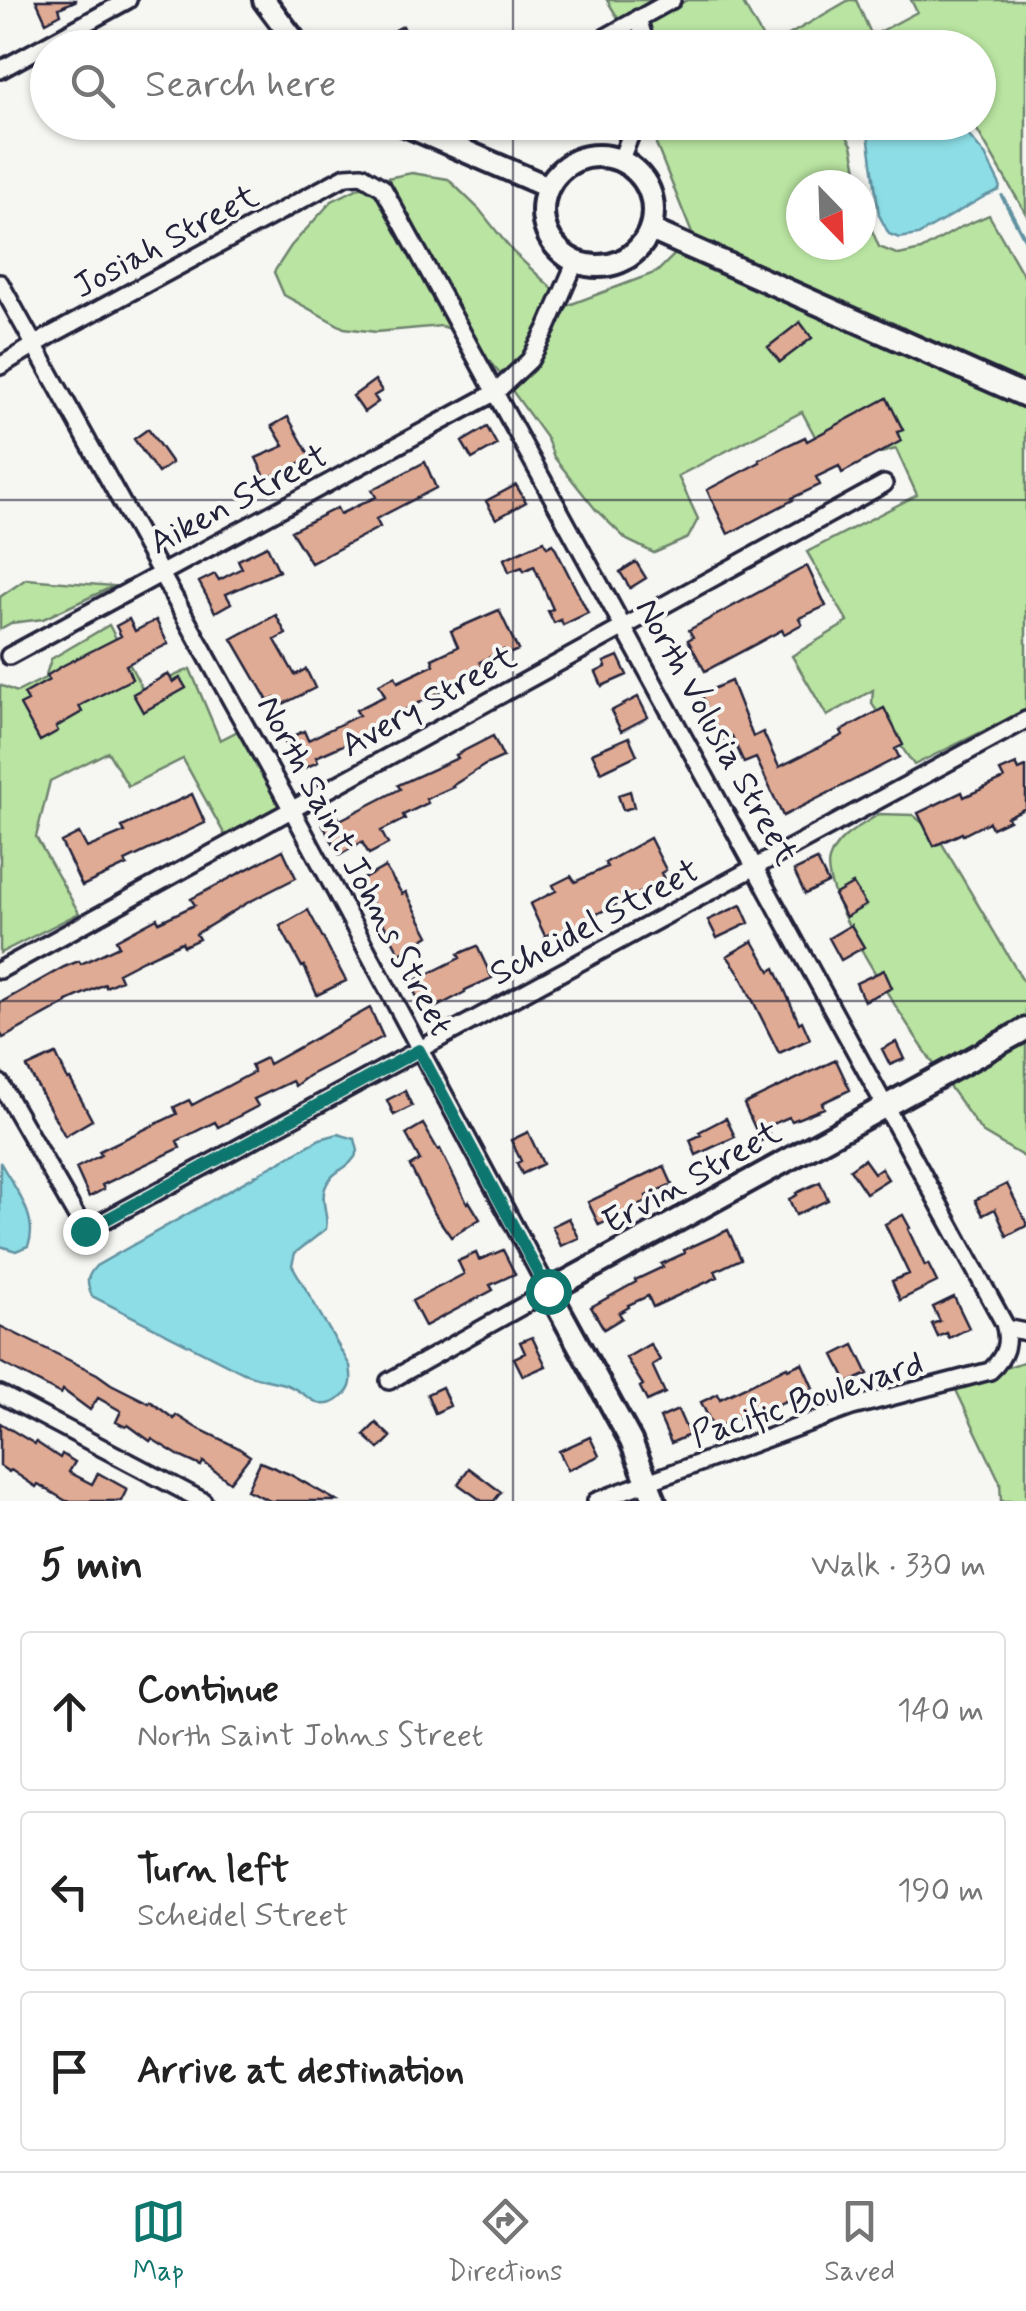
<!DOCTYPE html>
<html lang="en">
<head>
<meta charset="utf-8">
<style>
	body { margin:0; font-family:Mynerve,sans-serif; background:#f2f2f2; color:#222 }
	.compass { position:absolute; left:786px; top:170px; width:90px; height:90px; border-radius:50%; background:#fff; box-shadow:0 2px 8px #0004; rotate:157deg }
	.stop { position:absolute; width:30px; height:30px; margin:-22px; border:8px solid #0f766e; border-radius:50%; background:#fff }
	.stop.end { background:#0f766e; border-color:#fff; box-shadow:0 2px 10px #0008 }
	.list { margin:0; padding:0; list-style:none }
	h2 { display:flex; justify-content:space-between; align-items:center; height:130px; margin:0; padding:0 40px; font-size:42px }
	h2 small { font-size:32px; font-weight:400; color:#767676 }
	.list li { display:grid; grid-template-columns:65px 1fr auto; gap:30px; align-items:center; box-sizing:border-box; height:160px; margin:0 20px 20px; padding:0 20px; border:2px solid #e0e0e0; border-radius:10px }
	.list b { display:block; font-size:38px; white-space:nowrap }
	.list p { margin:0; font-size:32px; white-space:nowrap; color:#767676 }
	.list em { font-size:32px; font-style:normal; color:#767676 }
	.icon { flex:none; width:55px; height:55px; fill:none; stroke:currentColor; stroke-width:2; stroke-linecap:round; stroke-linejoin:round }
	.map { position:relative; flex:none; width:1026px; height:1501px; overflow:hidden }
	.search { position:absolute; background:#fff; box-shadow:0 2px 8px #0004; left:30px; right:30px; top:30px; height:110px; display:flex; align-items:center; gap:25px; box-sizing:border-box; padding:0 35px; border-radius:55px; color:#767676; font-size:38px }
	.sheet { height:670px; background:#fff }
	nav { display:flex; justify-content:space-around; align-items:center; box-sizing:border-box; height:140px; border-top:2px solid #e0e0e0; background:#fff; font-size:28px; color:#767676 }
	nav a { display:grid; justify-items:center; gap:5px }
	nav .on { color:#0f766e }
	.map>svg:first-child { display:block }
</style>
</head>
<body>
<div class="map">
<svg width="1026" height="1501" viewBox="0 0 1026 1501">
	<rect width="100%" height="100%" fill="#f6f6f2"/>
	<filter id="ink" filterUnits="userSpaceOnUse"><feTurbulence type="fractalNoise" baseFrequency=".01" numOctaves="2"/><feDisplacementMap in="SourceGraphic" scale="20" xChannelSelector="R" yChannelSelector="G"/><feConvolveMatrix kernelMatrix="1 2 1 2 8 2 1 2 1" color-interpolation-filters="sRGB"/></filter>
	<g filter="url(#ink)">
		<path fill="#b9e4a1" stroke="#6e836e" stroke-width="2.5" d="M607,0H656L619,20Z
			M687,0H741L768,47L849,0H856L872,36L917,12L911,0H1026V214L973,123L978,122V48L654,47L647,23Z
			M658,123H839L852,145L860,185H801V245H861V190L866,216L879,247L899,255L921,250L961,227L989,215L1026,280V388L689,240L693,236L656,144Z
			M412,173L448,179L479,209L513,252L555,291L524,355L502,376L482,353L389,184L382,179Z
			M365,185L379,193L454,330L441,326L376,332L344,328L284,295L274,272L291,246L332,201Z
			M678,251L1026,404V710L914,765L872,704L873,690L827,716L792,656L848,622L807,552L917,495L896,449L831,466L802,412L678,476L698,519L688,538L654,553L627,540L596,510L554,457L547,439L511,389C539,365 552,335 566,302L569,305L657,272Z
			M26,579L114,586L43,619L11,623L0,629V597Z
			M109,625L143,690L190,669L220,740L240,730L282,806L226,837L183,759L128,786L108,752L50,781L36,837L79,913L0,953V685L17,692L45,678L51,659Z
			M879,814L913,815L937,835L1026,986V1020L937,1069C914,1034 818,896 829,860C836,837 861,826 879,814Z
			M1026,1038V1158L982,1132L946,1082Z
			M1026,1361V1501H1001L1000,1482L956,1390L992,1379L1005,1368Z"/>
		<path fill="#8cdde5" stroke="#6292a1" stroke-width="2.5" d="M860,123H958L985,155L1000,185L999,190L987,195L918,235L899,238L889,234L879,215L868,133Z
			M338,1134L355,1139L358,1151C350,1171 332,1168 325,1188C320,1201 329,1215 326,1229L295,1253L292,1265L350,1366C352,1378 353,1388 343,1396C318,1418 307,1390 284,1384C270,1380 258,1379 244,1373L92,1296C86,1282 86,1277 96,1266L320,1139Z
			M0,1162C13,1186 40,1218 28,1246L16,1251L0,1246Z"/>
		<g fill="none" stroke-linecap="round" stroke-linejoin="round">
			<path stroke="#6292a1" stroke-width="4" d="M1002,196L1026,241"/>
		</g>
		<path fill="#e0ab94" stroke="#22223b" stroke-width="2.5" d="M36,0H77L59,8L61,14L46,22Z
			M403,26L411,41L399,48H393L386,35Z
			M517,33L524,48H486Z
			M800,322L812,338L780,362L768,347Z
			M375,380L382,391L374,396L378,402L364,412L353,396Z
			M887,398L903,430L897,432L901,441L842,473L839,466L816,477L820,485L792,498L793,500L728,534L707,490L760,462L759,460L786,446L805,437L807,441Z
			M288,417L311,458L266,479L256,458L284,446L272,426Z
			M487,427L497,445L472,459L462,442Z
			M148,429L172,463L158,473L134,439Z
			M425,462L436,488L376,519L380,527L311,563L291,531L337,508L340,514L376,497L372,490Z
			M516,485L526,502L496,519L486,501Z
			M544,541L547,547L553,544L588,613L563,625L561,620L554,623L548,611L553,609L534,566L524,571L522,567L509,572L504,559Z
			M267,546L279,571L226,594L231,603L215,612L199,582L215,574L219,580L242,568L238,560Z
			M636,562L646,578L630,588L620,572Z
			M807,566L826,606L799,618L802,624L784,634L782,630L705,671L688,640L693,637L689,630Z
			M499,610L518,650L506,655L504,650L480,662L484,670L375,725L377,730L316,757L318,762L298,771L284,740L304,731L308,740L359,715L356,710L385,696L379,684L395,676L398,682L434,665L432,659L458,647L451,631Z
			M276,615L286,634L275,640L295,675L306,669L315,688L279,706L275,698L268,701L232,639Z
			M129,619L135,631L156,620L168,644L126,665L132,679L79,706L82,712L56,727L58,731L40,741L20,705L28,701L24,694L49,680L46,676L64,665L121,636L116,626Z
			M618,656L627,675L602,686L596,672L606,667L604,662Z
			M168,674L173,682L180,678L186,688L143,712L133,694Z
			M731,681L753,737L763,732L779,767L843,735L841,731L884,708L903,745L895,749L899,757L783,816L756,758L744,763L732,736L722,740L710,714L707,715L702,706L706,704L701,694Z
			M638,697L648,717L621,731L611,711Z
			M493,736L503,757L485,765L452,786L453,787L426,799L428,803L403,815L405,819L381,831L388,844L369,854L362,842L340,855L323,825L338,817L340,820L400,789L398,785L458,758L456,755Z
			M629,737L637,755L601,772L592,753Z
			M1016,764L1019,770L1026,767V808L1007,817L1009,820L992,828L989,822L963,835L962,833L934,846L918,813L962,792L964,797L1004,779L1000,771Z
			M630,791L634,807L623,810L618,795Z
			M192,794L205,823L125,861L127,865L82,886L61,842L79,833L87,848L125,832L122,827Z
			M650,838L666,870L661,873L665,881L584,920L586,924L556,939L553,932L545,936L530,904L556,891L553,885L571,876L575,882L607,867L605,863Z
			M283,850L296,878L247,903L196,934L199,939L184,946L182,942L143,960L118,973L121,980L106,987L105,984L67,1001V1003L3,1038L0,1032V1003L64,967L79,961L81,964L119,946L116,940L157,918L159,922L195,905L191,899Z
			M817,860L828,883L805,894L794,871Z
			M385,867L402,894L406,892L429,936L400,954L360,881Z
			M853,884L866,905L846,917L834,895Z
			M741,905L749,923L717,938L708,920Z
			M308,910L346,981L317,995L304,966L302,967L280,926Z
			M851,925L864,947L841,960L829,938Z
			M753,941L770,971L775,968L799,1023L802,1021L810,1039L779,1053L738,971L727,956Z
			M477,946L492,978L465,990V992L425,1013L410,983L460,958L458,954Z
			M884,970L892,988L864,1001L856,983Z
			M370,1008L383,1037L308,1076L295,1086L292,1081L254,1099L258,1106L218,1127L215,1122L177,1141L180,1148L102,1185L104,1189L89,1197L76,1168L101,1155L99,1151L177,1114L174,1107L189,1100L192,1105L254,1072L251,1065L266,1058L269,1064Z
			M896,1042L904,1059L890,1065L882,1049Z
			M56,1054L68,1080L70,1079L92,1120L65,1136L27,1067Z
			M836,1060L850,1090L822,1103L824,1108L792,1121L789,1117L766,1127L770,1136L761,1141L744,1104Z
			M405,1091L412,1106L394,1115L387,1100Z
			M726,1118L735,1137L696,1155L690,1140L701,1135L699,1132Z
			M423,1124L438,1150L440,1149L467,1203L469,1201L480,1219L451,1237L433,1211L410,1166L420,1160L406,1134Z
			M528,1132L543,1164L522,1174L517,1163L521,1161L511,1140Z
			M864,1159L874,1173L881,1168L888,1179L866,1193L850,1169Z
			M664,1166L672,1184L646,1196L648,1201L599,1225L588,1202Z
			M820,1182L828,1200L796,1215L789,1199L797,1195L796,1193Z
			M1007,1184L1026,1222V1226L1007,1236L995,1209L983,1215L975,1200Z
			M903,1215L910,1228L908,1229L925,1266L928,1264L937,1282L900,1300L892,1281L909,1274L885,1224Z
			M569,1218L579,1238L561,1246L552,1226Z
			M728,1230L741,1259L715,1271L718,1277L653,1307L648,1296L628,1305L629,1307L619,1313L622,1318L604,1329L591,1307L636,1282L635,1280L663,1267L661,1264L685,1253L684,1250Z
			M503,1250L515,1274L490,1285L493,1290L425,1326L412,1301L464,1274L458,1261L476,1253L479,1260Z
			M954,1297L969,1328L949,1338L947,1333L938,1337L932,1324L940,1321L933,1307Z
			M0,1326L97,1374L111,1384L149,1403L150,1401L174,1419L176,1415L195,1427L237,1447L250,1456L230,1482L203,1462L201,1466L181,1457L152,1439L150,1441L128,1425L126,1427L116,1422L121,1411L98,1398L90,1410L63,1390L61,1394L0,1362Z
			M532,1337L546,1366L523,1376L514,1358L525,1353L520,1342Z
			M650,1344L660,1360L652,1365L665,1393L647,1401L640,1387L643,1385L626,1358Z
			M854,1345L868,1374L848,1383L834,1355Z
			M802,1363L813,1388L743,1421L741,1416L714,1429L701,1402L718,1394L720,1399L787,1367L788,1369Z
			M442,1387L450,1406L435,1413L427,1394Z
			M678,1410L689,1435L671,1443L660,1418Z
			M0,1423L35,1444L36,1442L60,1458L62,1454L75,1462L69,1472L92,1484L98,1473L127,1489L121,1501H66L38,1484L36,1487L11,1470L9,1472L0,1466Z
			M376,1423L391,1437L379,1449L364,1435Z
			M590,1437L599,1456L568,1470L559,1451Z
			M260,1462L289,1474L337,1501H270L247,1490Z
			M469,1468L501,1492L494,1501H482L458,1484Z"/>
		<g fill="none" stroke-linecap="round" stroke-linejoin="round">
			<g stroke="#22223b" stroke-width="22">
				<path id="street" d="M638,18L647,48
					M586,48L672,0
					M0,70L128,0
					M620,161L636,122
					M0,283L292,810L549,1291L389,1381
					M0,366L53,334L346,176L362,175L383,188L1004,1323C1010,1343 1005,1357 990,1371L852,1407L596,1501
					M9,656L496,392L530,360L547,328L576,261
					M0,970L884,484
					M0,1083L85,1231L1026,720
					M1006,1328L1026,1332
					M0,1394L203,1501"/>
			</g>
			<g stroke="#22223b" stroke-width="28">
				<path id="secondary" d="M264,0L300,48
					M398,122L548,187
					M543 211a55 55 0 1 1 110 0a55 55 0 1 1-110 0Z
					M651,230L1026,396
					M655,1501L631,1441L549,1291L1026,1029"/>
			</g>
			<use href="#street" stroke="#f6f6f2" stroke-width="15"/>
			<use href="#secondary" stroke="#f6f6f2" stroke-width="20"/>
		</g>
	</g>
	<g fill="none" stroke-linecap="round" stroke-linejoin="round" filter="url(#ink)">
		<path stroke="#0f766e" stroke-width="12" d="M85,1231L419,1050L548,1291"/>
	</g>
	<path fill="none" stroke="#22223b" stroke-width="2.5" stroke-opacity="0.55" d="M513,0V48M513,122V1501M0,500H1026M0,1001H1026"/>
	<g text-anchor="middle" stroke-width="8" stroke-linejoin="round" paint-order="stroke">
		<g font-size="35" fill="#22223b" stroke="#f6f6f2">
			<text transform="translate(165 240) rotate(-28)" y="12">Josiah Street</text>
			<text transform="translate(238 498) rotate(-28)" y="12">Aiken Street</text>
			<text transform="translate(428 700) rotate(-29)" y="12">Avery Street</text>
			<text transform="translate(718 731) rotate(61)" y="12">North Volusia Street</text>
			<text transform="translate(356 865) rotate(62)" y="12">North Saint Johns Street</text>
			<text transform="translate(594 921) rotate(-28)" y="12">Scheidel Street</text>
			<text transform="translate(691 1176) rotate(-29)" y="12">Ervin Street</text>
			<text transform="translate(807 1398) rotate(-18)" y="12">Pacific Boulevard</text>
		</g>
	</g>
</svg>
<svg class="compass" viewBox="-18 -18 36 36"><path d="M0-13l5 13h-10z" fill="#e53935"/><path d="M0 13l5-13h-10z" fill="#767676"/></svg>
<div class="stop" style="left:548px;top:1291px"></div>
<div class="stop end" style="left:85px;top:1231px"></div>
<div class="search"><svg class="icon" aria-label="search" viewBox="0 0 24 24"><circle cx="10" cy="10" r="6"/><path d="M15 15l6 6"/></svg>Search here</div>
</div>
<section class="sheet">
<h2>5 min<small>Walk · 330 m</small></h2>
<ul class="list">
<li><svg class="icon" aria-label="ahead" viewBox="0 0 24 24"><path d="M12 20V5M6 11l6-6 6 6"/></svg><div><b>Continue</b><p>North Saint Johns Street</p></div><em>140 m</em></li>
<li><svg class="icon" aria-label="left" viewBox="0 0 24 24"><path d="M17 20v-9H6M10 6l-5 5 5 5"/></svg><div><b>Turn left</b><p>Scheidel Street</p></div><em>190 m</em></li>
<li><svg class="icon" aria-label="arrive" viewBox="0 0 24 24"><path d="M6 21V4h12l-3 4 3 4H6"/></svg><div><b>Arrive at destination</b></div></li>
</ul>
</section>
<nav>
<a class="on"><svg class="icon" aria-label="map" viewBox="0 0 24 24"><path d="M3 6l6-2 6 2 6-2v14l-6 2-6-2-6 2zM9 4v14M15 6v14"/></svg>Map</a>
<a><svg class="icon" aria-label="directions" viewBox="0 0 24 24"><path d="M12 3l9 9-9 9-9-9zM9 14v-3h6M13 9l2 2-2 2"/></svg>Directions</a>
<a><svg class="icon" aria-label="saved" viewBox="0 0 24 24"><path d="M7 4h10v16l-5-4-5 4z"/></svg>Saved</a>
</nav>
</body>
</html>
